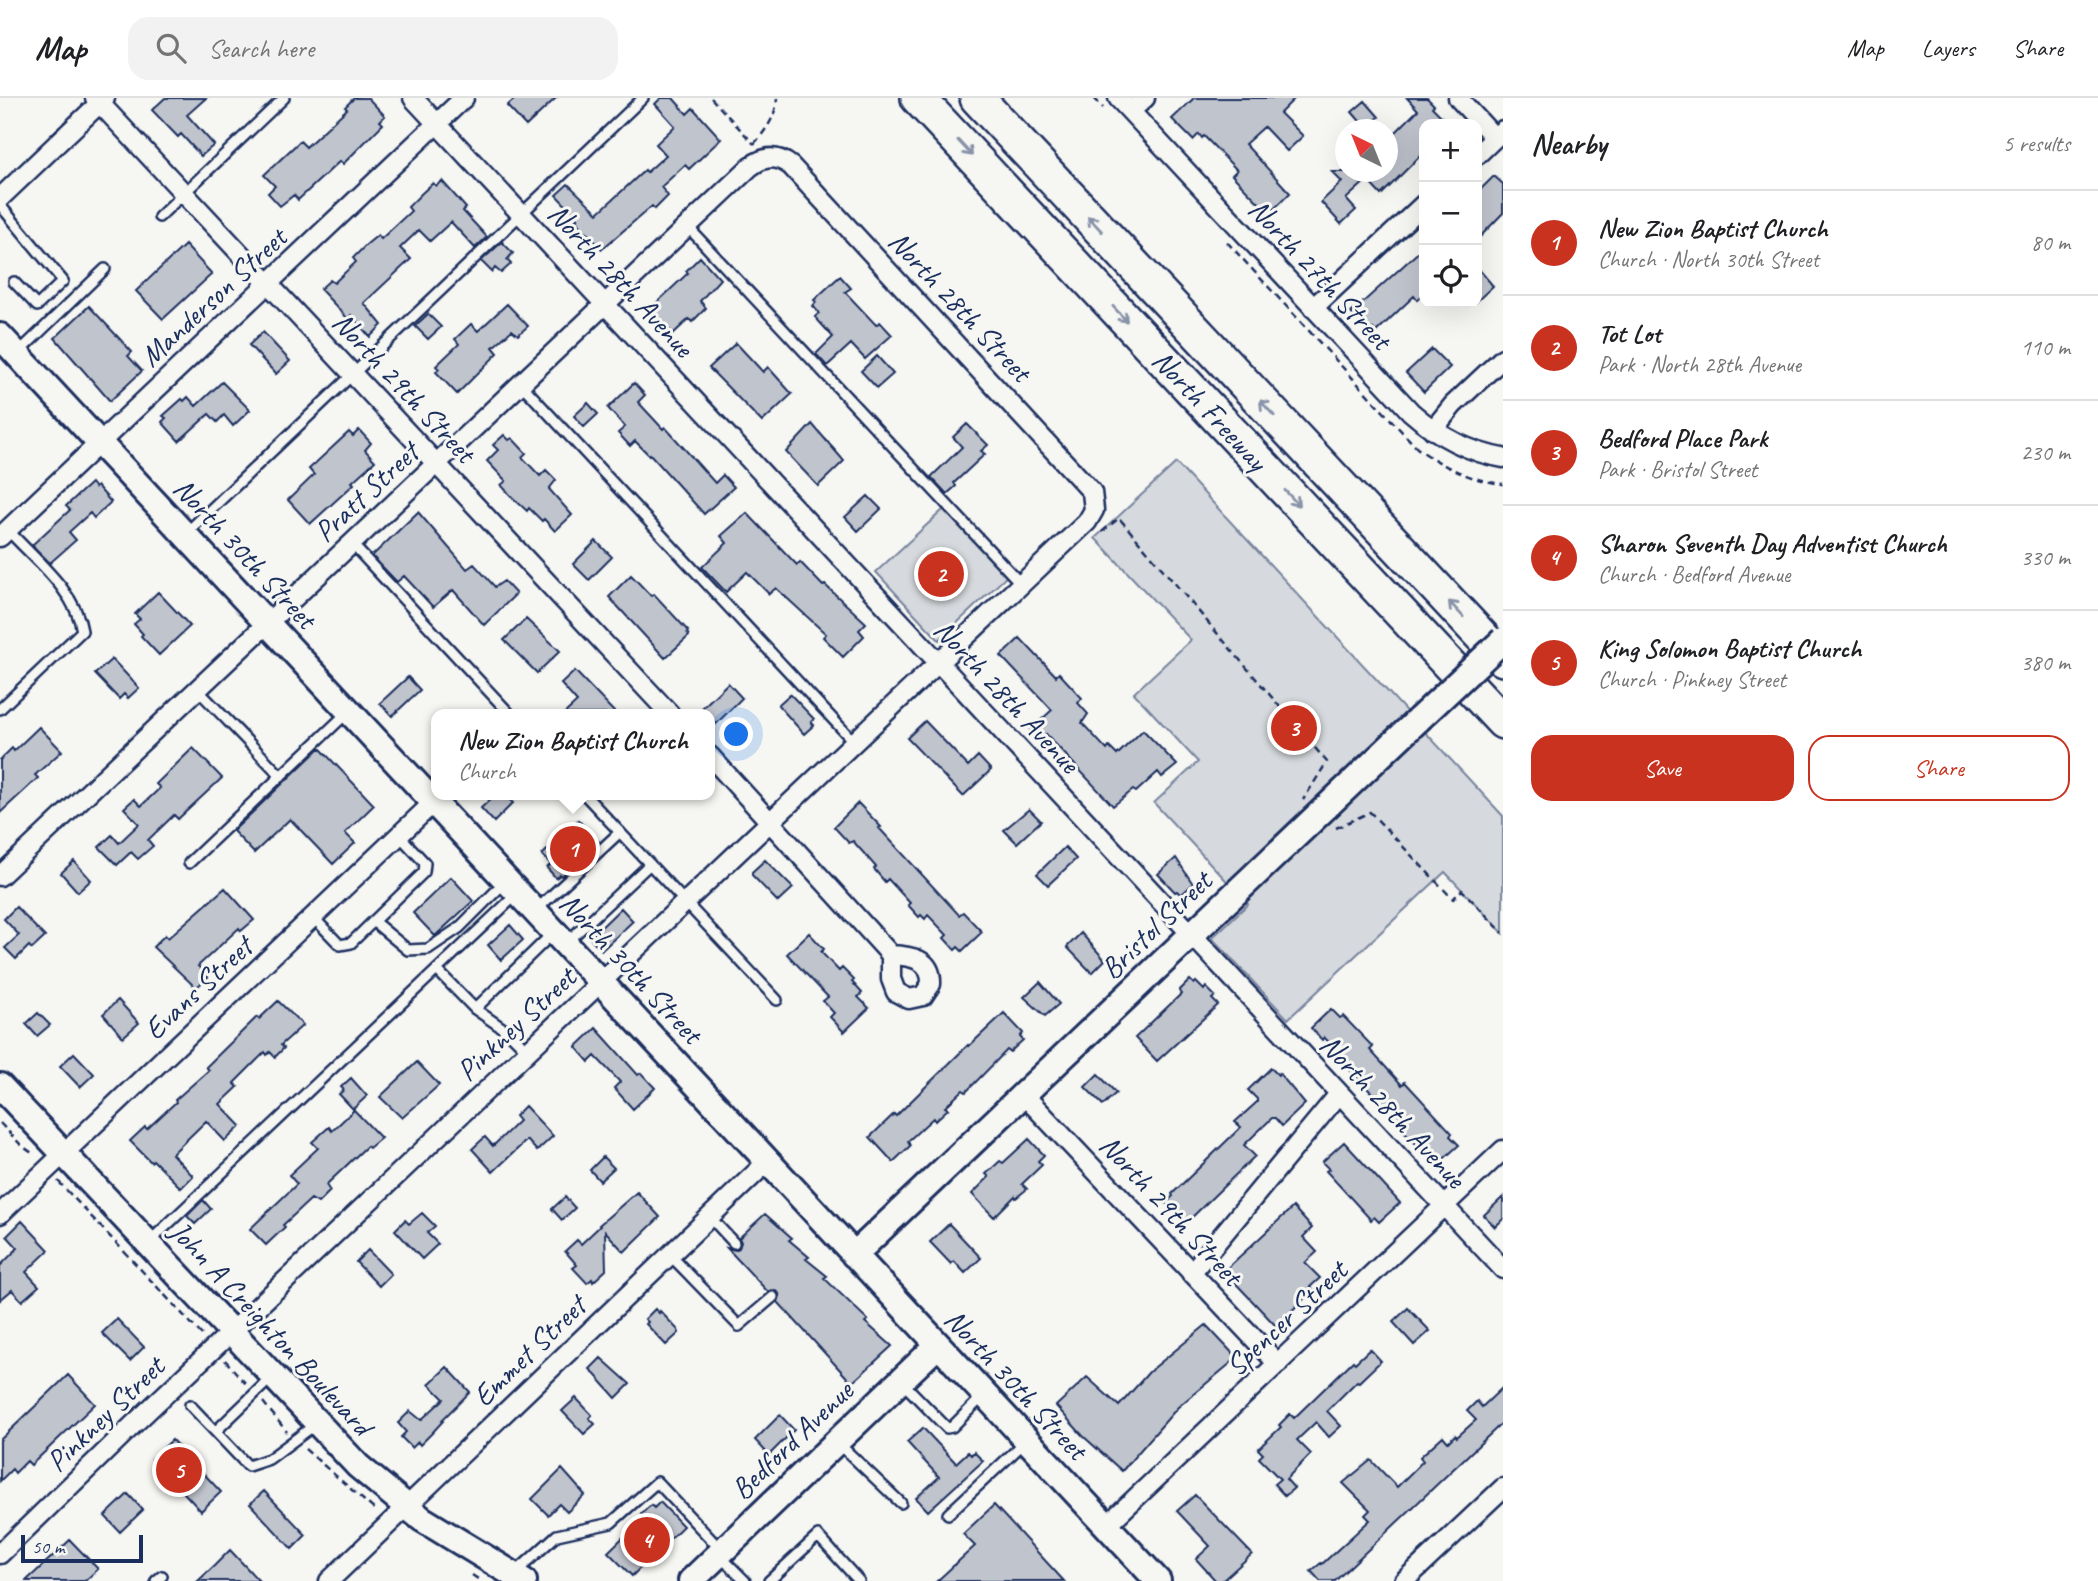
<!DOCTYPE html>
<html lang="en">
<head>
<meta charset="utf-8">
<style>
	body { margin:0; font-family:Caveat,sans-serif; background:#f2f2f2; color:#202124 }
	.controls { position:absolute; right:21px; top:21px; display:grid; overflow:hidden; border-radius:14px; box-shadow:0 7px 28px #0002 }
	.controls button { width:63px; height:63px; display:grid; place-items:center; padding:0; border:0; border-bottom:2px solid #e0e0e0; background:#fff; color:#202124; font:35px sans-serif }
	.compass { position:absolute; left:1335px; top:21px; width:63px; height:63px; border-radius:50%; background:#fff; box-shadow:0 7px 28px #0002; rotate:317deg }
	.scale { position:absolute; left:21px; bottom:18px; width:122px; box-sizing:border-box; padding-left:7px; border:4px solid #1b2f5e; border-top:0; font-size:19px; line-height:24px; white-space:nowrap; color:#1b2f5e; -webkit-text-stroke:5px #f6f6f2; paint-order:stroke }
	.you { position:absolute; left:737px; top:637px; width:24px; height:24px; margin:-18px; border:5px solid #fff; border-radius:50%; background:#1a73e8; box-shadow:0 0 0 10px #1a73e833 }
	.badge { display:grid; place-items:center; width:46px; height:46px; border-radius:50%; background:#c8321e; color:#fff; font-size:23px; font-weight:700 }
	.pin { position:absolute; translate:-50% -50%; border:4px solid #fff; box-shadow:0 2px 7px #0006 }
	.popup { position:absolute; left:431px; top:611px; width:284px; height:91px; box-sizing:border-box; display:grid; place-content:center; border-radius:14px; background:#fff; filter:drop-shadow(0 2px 5px #0005); font-size:23px; white-space:nowrap; color:#757577 }
	.popup b { font-size:26px; color:#202124 }
	.popup::after { content:''; position:absolute; left:50%; top:100%; margin-left:-14px; border:14px solid transparent; border-top-color:#fff }
	.list { margin:0; padding:0; list-style:none }
	h2 { display:flex; justify-content:space-between; align-items:center; height:91px; margin:0; padding:0 28px; font-size:30px }
	h2 small { font-size:23px; font-weight:400; color:#757577 }
	.list li { display:grid; grid-template-columns:46px 1fr auto; gap:21px; align-items:center; box-sizing:border-box; height:105px; padding:0 28px; border-top:2px solid #e0e0e0 }
	.list b { display:block; font-size:26px; white-space:nowrap }
	.list p { margin:0; font-size:23px; white-space:nowrap; color:#757577 }
	.list em { font-size:23px; font-style:normal; color:#757577 }
	.actions { display:flex; gap:14px; padding:21px 28px }
	.actions a { flex:1; padding:16px 0; border:2px solid #c8321e; border-radius:21px; text-align:center; font-size:24px; color:#c8321e }
	.actions .main { background:#c8321e; color:#fff }
	.icon { flex:none; width:38px; height:38px; fill:none; stroke:currentColor; stroke-width:2; stroke-linecap:round; stroke-linejoin:round }
	.map { position:relative; flex:none; width:1503px; height:1483px; overflow:hidden }
	header { display:flex; align-items:center; gap:42px; box-sizing:border-box; height:98px; padding:0 35px; background:#fff; border-bottom:2px solid #e0e0e0 }
	header strong { font-size:33px }
	nav { display:flex; gap:38px; margin-inline-start:auto; font-size:24px }
	.search { width:490px; height:63px; background:#f2f2f2; display:flex; align-items:center; gap:18px; box-sizing:border-box; padding:0 24px; border-radius:21px; color:#757577; font-size:26px }
	main { display:flex }
	aside { flex:1; background:#fff }
	.map>svg:first-child { display:block }
</style>
</head>
<body>
<header>
<strong>Map</strong>
<div class="search"><svg class="icon" aria-label="search" viewBox="0 0 24 24"><circle cx="10" cy="10" r="6"/><path d="M15 15l6 6"/></svg>Search here</div>
<nav><a>Map</a><a>Layers</a><a>Share</a></nav>
</header>
<main>
<div class="map">
<svg width="1503" height="1483" viewBox="0 0 1503 1483">
	<rect width="100%" height="100%" fill="#f6f6f2"/>
	<filter id="ink" filterUnits="userSpaceOnUse"><feTurbulence type="fractalNoise" baseFrequency=".0143" numOctaves="2"/><feDisplacementMap in="SourceGraphic" scale="14" xChannelSelector="R" yChannelSelector="G"/><feConvolveMatrix kernelMatrix="1 2 1 2 8 2 1 2 1" color-interpolation-filters="sRGB"/></filter>
	<g filter="url(#ink)">
		<path fill="#d6d9dd" stroke="#78849e" stroke-width="2" d="M1176,365L1503,718V835L1445,774L1288,921L1212,840L1248,806L1154,705L1198,664L1134,595L1191,542L1095,440Z
			M944,411L1007,478L939,542L876,474Z"/>
		<path fill="#c0c4cd" stroke="#1b2f5e" stroke-width="2" d="M165,0H206L187,17L214,47L201,58L181,36L178,39L152,12Z
			M354,0H368L385,18L380,23L383,26L343,66L340,63L298,102L294,97L280,108L268,95L275,88L264,77L300,43L306,49L347,11L345,9Z
			M516,0H556L526,28L507,8Z
			M661,0H673L687,16L693,10L721,41L689,71L685,67L661,89L668,98L655,111L652,108L602,151L575,122L578,120L556,97L568,86L598,115L645,72L647,74L666,57L656,46L675,28L655,6Z
			M1194,0H1295L1280,15L1303,38L1287,53L1264,29L1245,46L1290,95L1273,112L1268,106L1264,110L1232,77L1237,72L1204,38L1202,40L1199,36L1193,42L1172,21Z
			M1407,0H1427L1434,7L1432,9L1449,26H1424V54L1381,97L1367,82L1346,101L1356,112L1341,126L1321,104L1342,84L1332,74H1388V42L1418,12Z
			M1365,3L1379,19L1366,30L1352,14Z
			M1494,78L1503,86V115L1477,142V95Z
			M442,83L466,110L463,113L487,139L475,150L451,124L430,143L419,132L400,150L411,161L364,205L382,227L370,239L351,217L348,221L320,191L330,182L334,185L356,164L353,160L367,146L378,137L381,141L411,113L408,109L422,95L433,85L436,88Z
			M502,144L513,155L507,162L511,166L501,175L495,170L492,174L481,163Z
			M185,147L212,176L163,221L136,193Z
			M1424,149V196L1417,202L1414,198L1376,234L1373,231L1369,235L1351,215Z
			M700,159L720,181L700,203L706,210L692,224L689,221L673,236L650,211L688,175L686,173Z
			M1477,169L1493,188L1477,203Z
			M840,178L851,190L845,194L876,227L880,224L892,237L865,261L851,246L827,268L816,256L833,239L815,219L819,215L813,208L816,204L814,202Z
			M507,206L528,228L518,237L512,232L493,249L498,255L457,296L436,274L439,271L436,268L459,246L455,241L471,226L478,233Z
			M89,208L132,254L128,258L142,273L110,303L55,240Z
			M428,216L441,229L428,241L415,228Z
			M263,234L290,263L276,276L249,247Z
			M736,245L763,274L768,269L792,296L762,324L709,270Z
			M1432,251L1450,269L1424,294L1406,275Z
			M877,258L893,276L877,290L861,273Z
			M222,284L250,312L233,328L224,317L217,324L209,316L179,343L162,324L166,320L163,318L182,301L184,303L188,299L196,308Z
			M634,285L645,297L638,304L663,331L665,329L715,385L723,377L734,389L704,416L650,356L649,357L635,343L630,348L618,335L625,329L608,310Z
			M588,305L598,316L584,329L574,318Z
			M812,326L844,363L818,388L786,354Z
			M967,326L988,347L981,353L985,356L954,385L956,388L947,396L931,379L962,349L953,339Z
			M359,332L371,345L365,352L375,363L352,384L354,386L310,426L288,402L314,377L309,371L349,334L353,338Z
			M504,337L509,342L512,340L526,355L522,359L540,378L546,372L556,382L549,391L572,417L555,433L544,421L542,423L529,410L527,413L512,399L501,387L506,383L487,363L498,352L493,347Z
			M91,385L95,390L97,388L111,404L94,420L90,415L69,434L76,442L50,465L32,447L70,412L66,408Z
			M868,398L881,411L858,433L845,419Z
			M418,414L467,471L474,466L495,489L504,483L516,496L484,527L453,492L433,509L404,478L397,484L372,458Z
			M747,415L797,467L800,464L823,488L825,487L866,525L859,532L864,538L843,559L823,539L826,536L776,490L769,496L747,474L726,494L702,469L727,445L721,438Z
			M596,443L612,459L589,482L573,466Z
			M631,477L651,498L654,496L688,533L687,534L689,538L665,560L609,499Z
			M158,494L190,528L159,557L141,538L143,536L134,526L140,521L135,516Z
			M526,521L560,553L537,575L504,542Z
			M1020,540L1056,578L1059,575L1082,600L1078,605L1088,616L1082,625L1107,652L1109,649L1117,657L1143,632L1177,667L1162,679L1158,674L1136,694L1133,692L1113,708L1046,636L1039,642L1030,632L1052,612L1001,558Z
			M112,561L139,590L128,600L124,596L119,601L95,576Z
			M575,573L616,616H564L577,604L561,586Z
			M408,579L420,592L392,618L380,605Z
			M728,585L742,600L716,626L710,620V616H706L701,611Z
			M790,596L814,621L811,624L814,627L804,636L778,607Z
			M925,623L968,668L978,658L991,672L963,698L907,640Z
			M39,629L62,653L35,677L38,680L0,715V662L12,650L14,653Z
			M193,650L222,680L178,721L174,717L148,742L153,748L138,761L131,754L117,767L99,749L112,737L119,745L139,726L124,710L134,701L141,708L160,690L156,686Z
			M320,650L374,707L345,735L355,745L333,766L290,721L254,755L233,733Z
			M495,697H505L513,705L494,724L481,710Z
			M858,705L881,729L879,730L959,817L963,814L982,834L962,853L958,849L955,852L944,840L947,837L928,817L925,821L921,817L919,819L908,807L910,805L888,781L885,784L874,771L876,769L853,743L849,745L834,729Z
			M1029,711L1041,723L1017,745L1004,732Z
			M578,722L599,744L562,778L560,777L556,780L547,770L551,766L542,757Z
			M1065,749L1076,761L1048,787L1037,776Z
			M1176,760L1193,786L1181,797L1177,793L1175,794L1158,776Z
			M765,762L793,790L778,804L752,777V774Z
			M74,763L91,782L78,794L61,775Z
			M451,779L473,803L435,838L413,815Z
			M225,790L254,822L241,833L239,830L198,868L208,879L196,890L153,849L165,837L168,840Z
			M16,809L45,839L32,851L29,848L16,861L5,850L19,837L4,821Z
			M621,810L633,823L602,852L590,840Z
			M510,827L523,842L501,862L488,847Z
			M809,835L824,851L821,854L839,873L842,870L854,882L852,884L862,895L858,899L869,910L844,934L830,919L834,915L823,903L828,899L787,856Z
			M1081,835L1105,862L1092,875L1067,849Z
			M1190,882L1194,886L1196,884L1204,892L1206,889L1215,898L1212,901L1218,907L1157,963L1135,940L1181,896L1179,893Z
			M1040,884L1059,906L1045,918L1024,899Z
			M118,902L139,925L123,939L103,916Z
			M278,903L303,927L281,947L284,950L275,959L270,954L267,957L265,954L234,985L238,989L220,1006L241,1028L225,1043L206,1023L172,1056L193,1078L181,1090L153,1062L151,1064L130,1043L145,1029L147,1031L176,1004L175,1002L209,972L206,969L257,919L259,921Z
			M1331,911L1340,920L1343,918L1373,949L1370,952L1402,987L1405,984L1452,1035L1450,1038L1459,1047L1438,1066L1434,1061L1432,1063L1403,1032L1405,1030L1348,970L1351,967L1324,939L1322,942L1311,930Z
			M38,915L50,927L37,938L26,926Z
			M1004,915L1023,935L1020,939L1023,942L1010,954L1007,952L966,994L963,992L945,1009L948,1011L935,1023L933,1020L908,1043L910,1048L893,1064L870,1039L894,1016L896,1018L968,947L969,948Z
			M596,930L638,977L641,975L655,990L633,1011L614,990L620,984L595,958L589,964L576,949Z
			M74,955L94,976L80,989L60,968Z
			M417,964L439,987L402,1020L380,999Z
			M1271,970L1278,977L1279,975L1305,1006L1282,1028L1275,1020H1272L1244,1047L1255,1058L1185,1126L1166,1105L1173,1098L1172,1096L1241,1029L1235,1024L1257,1004V1001L1248,992Z
			M1098,976L1116,995L1103,1007L1085,989Z
			M351,980L367,998L353,1011L339,996L344,992L341,989Z
			M525,1008L553,1038L537,1053L527,1042L493,1074L472,1051L485,1039L493,1048L519,1023L515,1018Z
			M354,1012L381,1040L369,1050L367,1048L326,1087L330,1093L318,1105L311,1101L283,1127L285,1129L266,1147L250,1131L297,1086L289,1077L318,1050L312,1044L329,1029L332,1033Z
			M1029,1041L1044,1057L1038,1063L1042,1067L1022,1086L1027,1091L1016,1100L1015,1098L994,1119L972,1096L989,1079L986,1076L1000,1063L1003,1065Z
			M1344,1044L1400,1105L1379,1124L1374,1119L1371,1122L1326,1073L1329,1071L1322,1064Z
			M603,1059L614,1070L600,1083L590,1072Z
			M637,1094L660,1119L624,1154L605,1133L606,1172L593,1184L592,1181L587,1185L573,1170L577,1167L565,1153L577,1142L581,1146L600,1128L599,1127Z
			M565,1099L575,1110L562,1122L552,1111Z
			M1503,1099V1121L1495,1129L1484,1117Z
			M203,1102L211,1111L195,1126L187,1118Z
			M1293,1109L1312,1130L1303,1139L1317,1154L1305,1165L1320,1180L1310,1189L1313,1192L1276,1228L1224,1173Z
			M422,1115L435,1128L427,1135L438,1146L422,1161L395,1132L405,1122L409,1126Z
			M765,1116L792,1140L789,1142L809,1159L806,1161L827,1178L824,1180L868,1222L865,1224L892,1248L852,1285L778,1204L780,1198L778,1194L772,1192L768,1194L727,1150L735,1152L739,1150L741,1144L739,1140Z
			M22,1123L49,1152L26,1174L39,1188L22,1203L12,1192L0,1202V1168L18,1150L7,1138Z
			M949,1126L981,1160L965,1175L954,1163L951,1166L930,1144Z
			M368,1152L391,1176L379,1188L356,1164Z
			M1408,1210L1430,1233L1414,1247L1393,1224Z
			M655,1211L659,1215L660,1213L678,1232L679,1235L666,1247L646,1226L648,1224L645,1221Z
			M117,1221L144,1249L130,1263L102,1235Z
			M1206,1227L1237,1260L1178,1309L1122,1373L1083,1338L1056,1308L1087,1279L1119,1308L1149,1274Z
			M1370,1251L1381,1263L1359,1284L1357,1283L1327,1313L1341,1328L1329,1339L1316,1324L1297,1342L1311,1356L1286,1381L1294,1390L1285,1398L1274,1386L1280,1381L1259,1360L1263,1356L1258,1351L1281,1329L1279,1327L1290,1316L1294,1320L1353,1263L1355,1265Z
			M601,1260L630,1286L616,1300L590,1271Z
			M447,1269L470,1294L442,1322L443,1323L431,1336L420,1347L418,1344L412,1350L401,1339L406,1334L398,1325L410,1313L421,1322L444,1301L429,1286Z
			M68,1277L95,1306L31,1367L27,1363L15,1375L12,1371L0,1383V1342Z
			M1503,1289V1324L1335,1483H1320L1311,1473L1321,1465L1322,1466L1370,1422L1365,1417L1370,1412L1343,1385L1371,1362L1397,1389L1423,1363L1420,1359L1443,1338L1448,1344L1455,1337L1457,1339L1476,1322L1467,1313L1477,1303L1482,1309Z
			M576,1300L592,1317L589,1320L595,1326L584,1336L562,1313Z
			M780,1317L794,1332L769,1357L755,1342Z
			M923,1330L956,1365L968,1354L971,1357L974,1354L983,1363L928,1413L916,1400L939,1379L907,1344Z
			M172,1342L221,1394L201,1413L152,1361Z
			M562,1371L585,1397L567,1414L559,1406L548,1417L532,1401Z
			M264,1393L306,1437L292,1451L250,1406Z
			M128,1396L143,1412L120,1434L105,1418Z
			M1195,1397L1252,1456L1222,1483H1216L1196,1461L1210,1448L1177,1413Z
			M660,1404L683,1428L632,1478L608,1454L644,1419L641,1416L651,1407L654,1410Z
			M994,1407L1064,1483H937L975,1448L963,1436Z
			M70,1442L98,1471L85,1483H26Z
			M230,1452L259,1483H198L214,1468Z"/>
		<g fill="none" stroke-linecap="round" stroke-linejoin="round">
			<g stroke="#1b2f5e" stroke-width="14">
				<path id="lane" d="M0,107L63,183L37,208L14,184
					M159,119L284,0
					M687,128L1022,487
					M18,255L105,171
					M521,286L855,645
					M186,435L643,0
					M352,446L510,616
					M198,592L281,678
					M0,611L82,533C76,493 34,461 8,432
					M585,697L777,902
					M189,765L348,614
					M536,812L620,734
					M313,819L340,847L351,845L424,774L425,765L399,737
					M373,823L408,852L428,851L459,830L506,783
					M567,844L650,766
					M437,872L475,911L511,936L528,953
					M475,911L554,834
					M710,1119L734,1145
					M148,1145L517,796
					M670,1157L739,1228L773,1199
					M902,1284L947,1330L952,1329L982,1299
					M190,1307L248,1368L269,1361L316,1326
					M216,1333L271,1280
					M838,1345L901,1405
					M948,1416L1025,1344
					M720,1458L745,1483
					M515,1475L557,1437L611,1425L657,1384L721,1452
					M156,1483L162,1478
					M769,1483L818,1438L859,1483"/>
			</g>
			<g stroke="#1b2f5e" stroke-width="23">
				<path id="street" d="M95,0L670,616
					M413,0L1503,1171
					M1118,0L1411,314C1437,337 1468,354 1503,360
					M1458,0L1495,40
					M1131,13L1145,0
					M1477,57L1503,32
					M0,100L105,0
					M1313,210L1424,106
					M1433,332L1453,307L1503,260
					M0,439L464,0
					M710,658L891,857C912,858 932,861 931,886L923,898L909,901L896,894L891,881V857
					M0,778L750,69C764,58 777,57 791,68L1092,394L1094,412L1087,424L136,1324L0,1456
					M1023,996L1278,1266
					M0,1116L434,704
					M1191,1175L1339,996
					M1106,1428L1503,1052
					M329,1483L767,1064
					M1404,1483L1503,1390"/>
			</g>
			<g stroke="#1b2f5e" stroke-width="30">
				<path id="secondary" d="M0,238L1158,1483
					M0,988L358,1368L422,1421L524,1483
					M854,1157L1419,621
					M691,1483L938,1247"/>
			</g>
			<g stroke="#1b2f5e" stroke-width="38">
				<path id="highway" d="M918,0L1503,624
					M977,0L1503,561"/>
			</g>
			<path stroke="#1b2f5e" stroke-width="2.5" stroke-dasharray="7 5" stroke-linecap="butt" d="M711,0L754,46
				M1094,0L1103,10
				M754,46C766,32 776,19 777,0
				M1227,144L1417,350C1444,369 1470,382 1503,386
				M1102,434L1119,420L1327,664L1303,702
				M1336,730L1370,714L1453,801L1462,792L1503,835
				M0,1025L22,1048L35,1057
				M58,1083L202,1237
				M225,1262L246,1286
				M263,1304L287,1334
				M305,1351L376,1413
				M472,1477L481,1483"/>
			<use href="#lane" stroke="#f6f6f2" stroke-width="9"/>
			<use href="#street" stroke="#f6f6f2" stroke-width="18"/>
			<use href="#secondary" stroke="#f6f6f2" stroke-width="24"/>
			<use href="#highway" stroke="#f6f6f2" stroke-width="33"/>
			<g stroke="#1b2f5e" stroke-width="30" stroke-linecap="butt">
				<path id="secondary-bridge" d="M1419,621L1503,542"/>
			</g>
			<use href="#secondary-bridge" stroke="#f6f6f2" stroke-width="24"/>
		</g>
		<defs><path id="oneway-shaft" d="M-6 0H5M1.5-3L5.5 0L1.5 3" fill="none" stroke-width="1.6" stroke-linecap="round" stroke-linejoin="round" transform="scale(1.75)"/></defs>
		<g stroke="#8892a8">
			<use href="#oneway-shaft" transform="translate(965 50) rotate(47)"/>
			<use href="#oneway-shaft" transform="translate(1095 126) rotate(-133)"/>
			<use href="#oneway-shaft" transform="translate(1120 216) rotate(47)"/>
			<use href="#oneway-shaft" transform="translate(1267 310) rotate(-133)"/>
			<use href="#oneway-shaft" transform="translate(1292 400) rotate(47)"/>
			<use href="#oneway-shaft" transform="translate(1456 511) rotate(-133)"/>
		</g>
	</g>
	<g text-anchor="middle" stroke-width="6" stroke-linejoin="round" paint-order="stroke">
		<g font-size="30" fill="#1b2f5e" stroke="#f6f6f2">
			<text transform="translate(1320 176) rotate(47)" y="10">North 27th Street</text>
			<text transform="translate(621 182) rotate(47)" y="10">North 28th Avenue</text>
			<text transform="translate(213 199) rotate(-43)" y="10">Manderson Street</text>
			<text transform="translate(960 208) rotate(47)" y="10">North 28th Street</text>
			<text transform="translate(404 289) rotate(47)" y="10">North 29th Street</text>
			<text transform="translate(1210 312) rotate(47)" y="10">North Freeway</text>
			<text transform="translate(366 394) rotate(-43)" y="10">Pratt Street</text>
			<text transform="translate(245 455) rotate(47)" y="10">North 30th Street</text>
			<text transform="translate(1007 598) rotate(47)" y="10">North 28th Avenue</text>
			<text transform="translate(1156 827) rotate(-44)" y="10">Bristol Street</text>
			<text transform="translate(631 870) rotate(47)" y="10">North 30th Street</text>
			<text transform="translate(198 890) rotate(-43)" y="10">Evans Street</text>
			<text transform="translate(516 926) rotate(-43)" y="10">Pinkney Street</text>
			<text transform="translate(1393 1013) rotate(47)" y="10">North 28th Avenue</text>
			<text transform="translate(1171 1112) rotate(47)" y="10">North 29th Street</text>
			<text transform="translate(1286 1220) rotate(-43)" y="10">Spencer Street</text>
			<text transform="translate(271 1230) rotate(47)" y="10">John A Creighton Boulevard</text>
			<text transform="translate(529 1253) rotate(-44)" y="10">Emmet Street</text>
			<text transform="translate(1016 1286) rotate(47)" y="10">North 30th Street</text>
			<text transform="translate(105 1316) rotate(-44)" y="10">Pinkney Street</text>
			<text transform="translate(792 1342) rotate(-44)" y="10">Bedford Avenue</text>
		</g>
	</g>
</svg>
<div class="controls">
<button>+</button>
<button>−</button>
<button><svg class="icon" aria-label="locate" viewBox="0 0 24 24"><circle cx="12" cy="12" r="6"/><path d="M12 2v4M12 18v4M2 12h4M18 12h4"/></svg></button>
</div>
<svg class="compass" viewBox="-18 -18 36 36"><path d="M0-13l5 13h-10z" fill="#e53935"/><path d="M0 13l5-13h-10z" fill="#757577"/></svg>
<div class="scale">50 m</div>
<div class="you"></div>
<div class="pin badge" style="left:573px;top:751px">1</div>
<div class="popup"><b>New Zion Baptist Church</b>Church</div>
<div class="pin badge" style="left:941px;top:476px">2</div>
<div class="pin badge" style="left:1294px;top:630px">3</div>
<div class="pin badge" style="left:647px;top:1442px">4</div>
<div class="pin badge" style="left:179px;top:1372px">5</div>
</div>
<aside>
<h2>Nearby<small>5 results</small></h2>
<ul class="list">
<li><span class="badge">1</span><div><b>New Zion Baptist Church</b><p>Church · North 30th Street</p></div><em>80 m</em></li>
<li><span class="badge">2</span><div><b>Tot Lot</b><p>Park · North 28th Avenue</p></div><em>110 m</em></li>
<li><span class="badge">3</span><div><b>Bedford Place Park</b><p>Park · Bristol Street</p></div><em>230 m</em></li>
<li><span class="badge">4</span><div><b>Sharon Seventh Day Adventist Church</b><p>Church · Bedford Avenue</p></div><em>330 m</em></li>
<li><span class="badge">5</span><div><b>King Solomon Baptist Church</b><p>Church · Pinkney Street</p></div><em>380 m</em></li>
</ul>
<div class="actions"><a class="main">Save</a><a>Share</a></div>
</aside>
</main>
</body>
</html>
